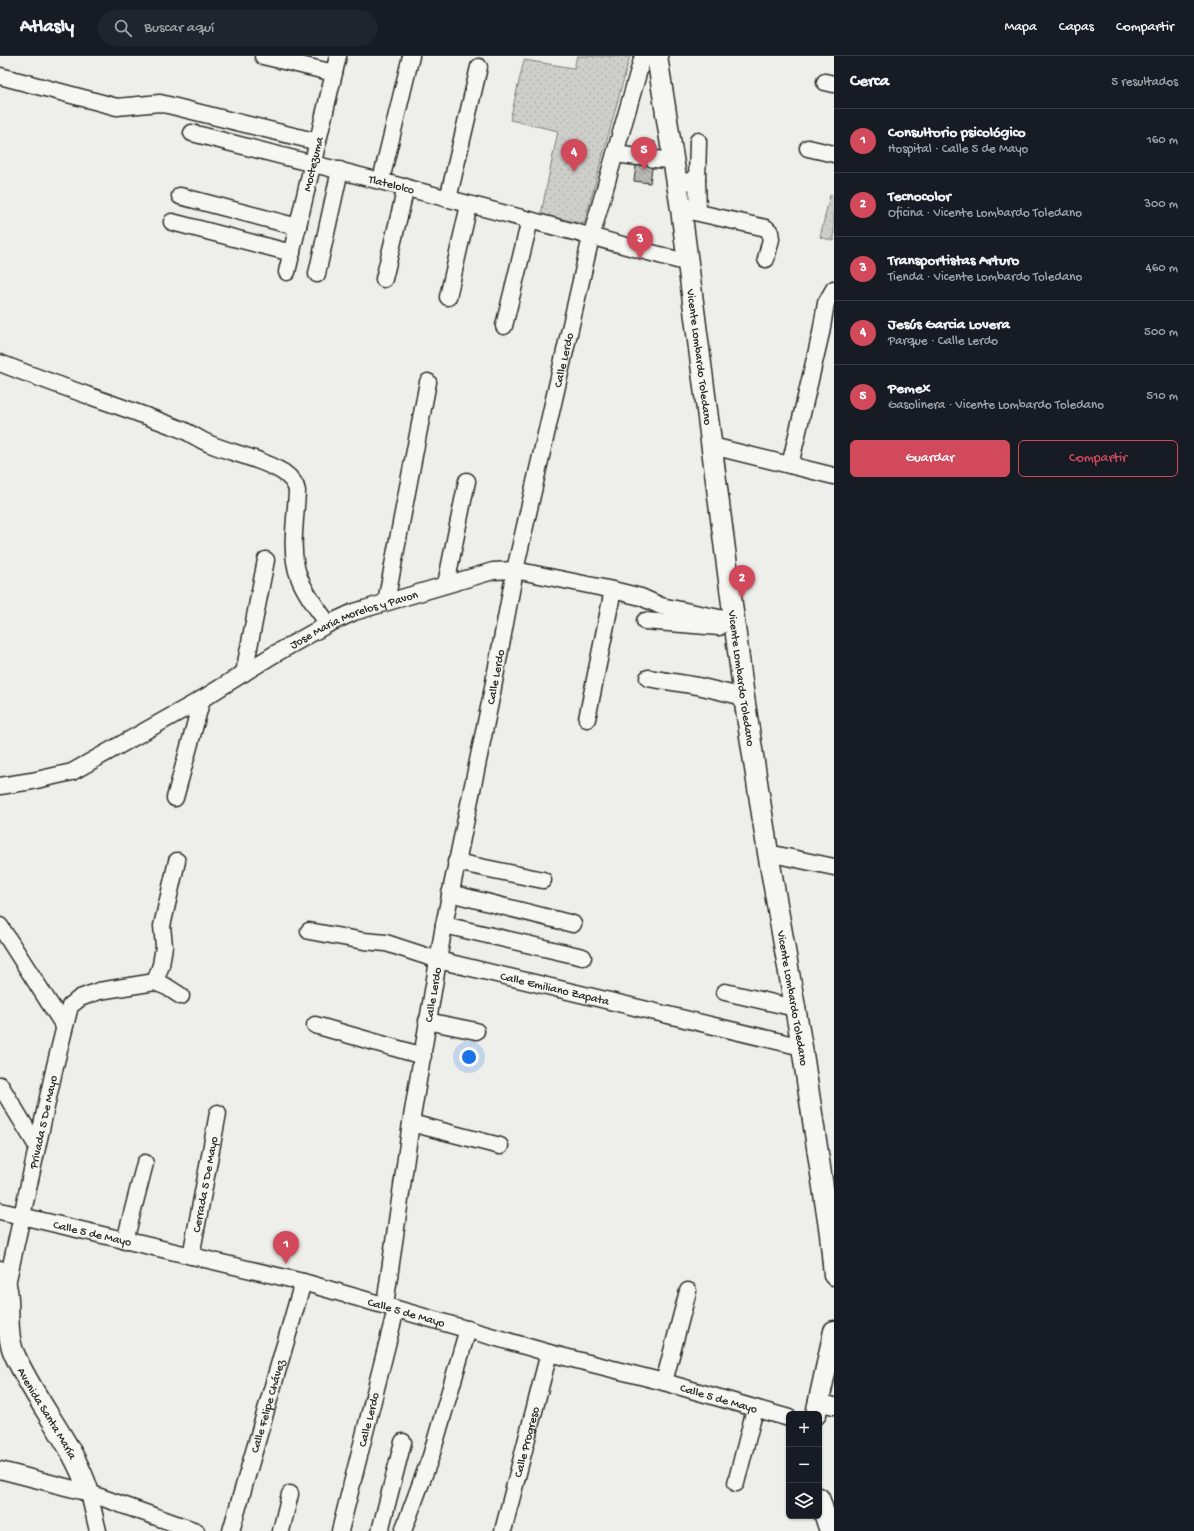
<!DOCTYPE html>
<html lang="es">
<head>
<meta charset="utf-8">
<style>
	body { margin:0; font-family:"Gochi Hand",sans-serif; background:#20242c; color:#f1f3f6 }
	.controls { position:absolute; right:12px; bottom:12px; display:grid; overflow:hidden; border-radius:6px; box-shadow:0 1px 3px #0004 }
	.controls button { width:36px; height:36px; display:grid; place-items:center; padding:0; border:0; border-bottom:1px solid #363941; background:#171b24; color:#f1f3f6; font:20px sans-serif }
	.you { position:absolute; left:469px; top:1001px; width:14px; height:14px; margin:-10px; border:3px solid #fff; border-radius:50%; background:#1a73e8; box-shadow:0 0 0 6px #1a73e833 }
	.badge { display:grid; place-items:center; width:26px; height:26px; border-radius:50%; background:#d1495b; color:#fff; font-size:13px; font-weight:700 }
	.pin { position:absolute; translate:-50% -33px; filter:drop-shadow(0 1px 2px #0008) }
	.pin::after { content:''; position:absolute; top:21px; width:14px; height:12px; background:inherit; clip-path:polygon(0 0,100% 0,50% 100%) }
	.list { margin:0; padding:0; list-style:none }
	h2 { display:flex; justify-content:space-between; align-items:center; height:52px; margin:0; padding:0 16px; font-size:17px }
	h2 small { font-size:13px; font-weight:400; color:#9ea1a6 }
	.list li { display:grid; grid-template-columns:26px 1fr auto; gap:12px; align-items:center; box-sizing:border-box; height:64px; padding:0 16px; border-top:1px solid #363941 }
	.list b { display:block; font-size:15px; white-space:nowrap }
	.list p { margin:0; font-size:13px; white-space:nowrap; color:#9ea1a6 }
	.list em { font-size:13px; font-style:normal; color:#9ea1a6 }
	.actions { display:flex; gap:8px; padding:12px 16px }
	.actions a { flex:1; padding:9px 0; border:1px solid #d1495b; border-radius:6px; text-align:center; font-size:14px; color:#d1495b }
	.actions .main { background:#d1495b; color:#fff }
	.icon { flex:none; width:22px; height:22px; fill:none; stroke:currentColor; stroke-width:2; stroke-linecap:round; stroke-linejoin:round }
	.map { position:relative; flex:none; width:834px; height:1475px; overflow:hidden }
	header { display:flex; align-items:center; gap:24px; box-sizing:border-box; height:56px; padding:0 20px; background:#171b24; border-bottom:1px solid #363941 }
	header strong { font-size:19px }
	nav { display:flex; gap:22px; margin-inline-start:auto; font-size:14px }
	.search { width:280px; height:36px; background:#20242c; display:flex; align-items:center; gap:10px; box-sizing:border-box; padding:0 14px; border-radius:22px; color:#9ea1a6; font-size:15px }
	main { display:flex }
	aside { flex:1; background:#171b24 }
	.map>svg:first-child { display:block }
</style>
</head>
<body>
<header>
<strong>Atlasly</strong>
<div class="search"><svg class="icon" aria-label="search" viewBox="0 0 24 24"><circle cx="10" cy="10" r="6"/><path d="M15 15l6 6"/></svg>Buscar aquí</div>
<nav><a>Mapa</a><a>Capas</a><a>Compartir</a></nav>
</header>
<main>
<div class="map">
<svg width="834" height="1475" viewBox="0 0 834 1475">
	<defs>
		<pattern id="park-dots" width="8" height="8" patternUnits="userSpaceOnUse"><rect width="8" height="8" fill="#cececa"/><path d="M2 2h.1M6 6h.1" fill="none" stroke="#b1b1ae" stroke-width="1.8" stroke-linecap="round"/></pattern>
		<pattern id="building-back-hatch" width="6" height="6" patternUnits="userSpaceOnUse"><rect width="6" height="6" fill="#babab7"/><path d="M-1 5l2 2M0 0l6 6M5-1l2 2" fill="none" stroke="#979795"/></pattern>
	</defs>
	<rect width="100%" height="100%" fill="#eeeeea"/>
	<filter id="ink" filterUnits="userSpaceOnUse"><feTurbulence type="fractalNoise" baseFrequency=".025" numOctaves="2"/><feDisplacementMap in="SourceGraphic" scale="8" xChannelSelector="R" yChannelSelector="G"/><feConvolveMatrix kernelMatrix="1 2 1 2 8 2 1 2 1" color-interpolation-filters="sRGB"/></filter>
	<g filter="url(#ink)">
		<path fill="url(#park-dots)" stroke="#7c7c7a" d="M577,0H630L584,168L541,158L558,75L510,64L524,4L574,12Z
			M830,139L834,140V185L820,181Z"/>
		<path fill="url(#building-back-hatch)" stroke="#2b2b2b" d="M640,84L655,86L654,94L646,97L639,92Z
			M645,108L652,112L650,127L634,125L636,110Z"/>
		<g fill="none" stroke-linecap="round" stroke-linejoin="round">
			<g stroke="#2b2b2b" stroke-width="19">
				<g id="minor">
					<path d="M263,0L334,17"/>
					<path d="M0,20L117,51L160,47L318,86"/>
					<path d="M825,26L834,28"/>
					<path id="s1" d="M192,77C358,119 523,161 688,207"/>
					<path d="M808,92L834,98"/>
					<path d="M615,98L638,101"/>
					<path d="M653,103L673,104"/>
					<path d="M381,124L411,0"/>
					<path d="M697,124L698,156"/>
					<path d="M677,127L697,124L698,85"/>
					<path d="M180,140L298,171"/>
					<path d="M448,143L479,11"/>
					<path d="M681,153L766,172L770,176L771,183L766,203"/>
					<path d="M172,166L292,197"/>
					<path id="s2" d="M287,216L338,0"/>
					<path d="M317,218L340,114"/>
					<path d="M384,223L406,131"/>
					<path d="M448,241L469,149"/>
					<path d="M504,270L530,164"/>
					<path d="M0,307C60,331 122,350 183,374C192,378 200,384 210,388C234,398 260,402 283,416C290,421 296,427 297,435C296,463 289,495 299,521C305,538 318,553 328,568"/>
					<path d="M712,390L834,420"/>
					<path d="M790,409L821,277L826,247L834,233"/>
					<path d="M446,528L467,425"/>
					<path d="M386,546L428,326"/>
					<path d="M645,565L719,571"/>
					<path d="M244,617L266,504"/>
					<path d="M648,622L698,630L744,641"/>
					<path d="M587,663L613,534"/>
					<path id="s3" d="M0,730L32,725L72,716L202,643L273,599L328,568L354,556L493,515L515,514L613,534L641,541L661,550L734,565"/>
					<path d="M175,742L202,643"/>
					<path d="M768,797L834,811"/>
					<path d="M456,806L543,824"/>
					<path d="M450,837L573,868"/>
					<path d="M444,869L583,901"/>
					<path d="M0,870L64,970"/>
					<path id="s4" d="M309,875L364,885L386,887L438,904L802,991"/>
					<path d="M155,926L161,909L164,890L162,870L177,805"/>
					<path d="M725,936L795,952"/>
					<path d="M427,965L476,975"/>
					<path d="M315,969L423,1000"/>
					<path d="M0,1029L37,1090"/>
					<path d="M411,1067L500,1090"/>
					<path id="s5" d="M0,1155L303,1226L549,1297L664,1326L789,1362"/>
					<path d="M125,1185L145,1107"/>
					<path id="s6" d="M191,1200L218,1057"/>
					<path id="s7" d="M7,1228L55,1010L70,950L80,942L99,935L155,926L167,931L181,940"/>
					<path id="s8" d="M385,1249L411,1067L444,869L491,642L515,514L591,181L643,0"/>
					<path d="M664,1326L688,1235"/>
					<path d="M818,1346L834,1350"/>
					<path d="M0,1414L89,1437L196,1475"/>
					<path d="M736,1427L755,1353"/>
					<path d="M89,1437L98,1475"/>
					<path id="s9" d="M231,1475L303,1226"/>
					<path d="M281,1475L290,1438"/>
					<path id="s10" d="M340,1475L396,1253"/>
					<path d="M380,1475L403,1386"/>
					<path d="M403,1475L431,1400L468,1273"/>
					<path id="s11" d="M503,1475L549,1297"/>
				</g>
			</g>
			<g stroke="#2b2b2b" stroke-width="23">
				<g id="major">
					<path id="s12" d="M657,0L681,153L744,641L768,797L802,991L830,1178L834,1219"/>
					<path id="s13" d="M0,1215C15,1238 3,1269 13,1295C34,1345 73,1386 89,1437"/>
					<path d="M816,1358L834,1275"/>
					<path d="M819,1442L830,1475"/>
				</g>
			</g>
			<use href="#minor" stroke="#f6f6f2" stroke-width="16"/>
			<use href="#major" stroke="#f6f6f2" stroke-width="20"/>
		</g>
	</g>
	<g text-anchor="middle" stroke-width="3.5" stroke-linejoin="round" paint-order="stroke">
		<g font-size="12" fill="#2b2b2b" stroke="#f6f6f2">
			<text dy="4" stroke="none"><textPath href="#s2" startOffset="111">Moctezuma</textPath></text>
			<text dy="4" stroke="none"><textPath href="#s1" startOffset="206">Tlatelolco</textPath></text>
			<text dy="4" stroke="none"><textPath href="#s12" startOffset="304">Vicente Lombardo Toledano</textPath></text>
			<text dy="4" stroke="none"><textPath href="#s8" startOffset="962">Calle Lerdo</textPath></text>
			<text dy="4" stroke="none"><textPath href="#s3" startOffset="395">Jose Maria Morelos y Pavon</textPath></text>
			<text dy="4" stroke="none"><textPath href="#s8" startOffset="638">Calle Lerdo</textPath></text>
			<text dy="4" stroke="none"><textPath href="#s12" startOffset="628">Vicente Lombardo Toledano</textPath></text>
			<text dy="4" stroke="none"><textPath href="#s4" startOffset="253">Calle Emiliano Zapata</textPath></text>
			<text dy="4" stroke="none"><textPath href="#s8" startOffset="314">Calle Lerdo</textPath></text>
			<text dy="4" stroke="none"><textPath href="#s12" startOffset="952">Vicente Lombardo Toledano</textPath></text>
			<text dy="4" stroke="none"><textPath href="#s7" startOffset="166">Privada 5 De Mayo</textPath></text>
			<text dy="4" stroke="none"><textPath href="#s6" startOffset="73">Cerrada 5 De Mayo</textPath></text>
			<text dy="4" stroke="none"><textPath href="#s5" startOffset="95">Calle 5 de Mayo</textPath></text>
			<text dy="4" stroke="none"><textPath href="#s5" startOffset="419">Calle 5 de Mayo</textPath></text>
			<text dy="4" stroke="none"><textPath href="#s5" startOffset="743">Calle 5 de Mayo</textPath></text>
			<text dy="4" stroke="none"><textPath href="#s9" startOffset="130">Calle Felipe Chávez</textPath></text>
			<text dy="4" stroke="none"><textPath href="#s13" startOffset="153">Avenida Santa María</textPath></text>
			<text dy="4" stroke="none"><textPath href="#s10" startOffset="115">Calle Lerdo</textPath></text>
			<text dy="4" stroke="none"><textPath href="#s11" startOffset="92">Calle Progreso</textPath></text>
		</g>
	</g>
</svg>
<div class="controls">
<button>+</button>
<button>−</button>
<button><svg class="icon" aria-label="layers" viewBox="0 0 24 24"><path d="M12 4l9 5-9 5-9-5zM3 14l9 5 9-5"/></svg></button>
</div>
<div class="you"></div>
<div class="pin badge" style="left:286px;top:1208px">1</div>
<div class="pin badge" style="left:742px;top:542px">2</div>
<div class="pin badge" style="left:640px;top:203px">3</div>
<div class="pin badge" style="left:574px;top:116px">4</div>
<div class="pin badge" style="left:644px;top:114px">5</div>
</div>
<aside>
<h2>Cerca<small>5 resultados</small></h2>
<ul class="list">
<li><span class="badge">1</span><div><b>Consultorio psicológico</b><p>Hospital · Calle 5 de Mayo</p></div><em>160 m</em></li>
<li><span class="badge">2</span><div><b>Tecnocolor</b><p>Oficina · Vicente Lombardo Toledano</p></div><em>300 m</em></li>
<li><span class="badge">3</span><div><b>Transportistas Arturo</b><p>Tienda · Vicente Lombardo Toledano</p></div><em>460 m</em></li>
<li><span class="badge">4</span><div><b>Jesús Garcia Lovera</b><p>Parque · Calle Lerdo</p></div><em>500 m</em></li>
<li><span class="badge">5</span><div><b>Pemex</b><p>Gasolinera · Vicente Lombardo Toledano</p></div><em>510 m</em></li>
</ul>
<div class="actions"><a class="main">Guardar</a><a>Compartir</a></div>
</aside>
</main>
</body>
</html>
